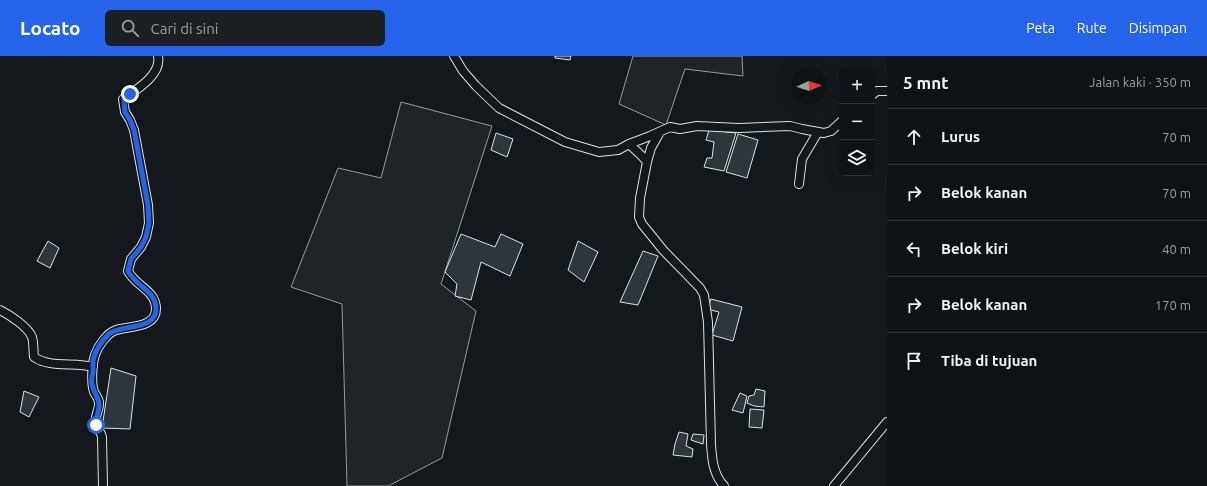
<!DOCTYPE html>
<html lang="id">
<head>
<meta charset="utf-8">
<style>
	body { margin:0; font-family:Ubuntu,sans-serif; background:#1d2022; color:#f1f3f6 }
	.controls { position:absolute; right:12px; top:12px; display:grid; overflow:hidden; border-radius:6px; box-shadow:0 4px 16px #0002 }
	.controls button { width:36px; height:36px; display:grid; place-items:center; padding:0; border:0; border-bottom:1px solid #2f3234; background:#0f1215; color:#f1f3f6; font:20px sans-serif }
	.compass { position:absolute; left:791px; top:12px; width:36px; height:36px; border-radius:50%; background:#0f1215; box-shadow:0 4px 16px #0002; rotate:87deg }
	.stop { position:absolute; width:12px; height:12px; margin:-9px; border:3px solid #2563eb; border-radius:50%; background:#fff }
	.stop.end { background:#2563eb; border-color:#fff; box-shadow:0 1px 4px #0008 }
	.list { margin:0; padding:0; list-style:none }
	h2 { display:flex; justify-content:space-between; align-items:center; height:52px; margin:0; padding:0 16px; font-size:17px }
	h2 small { font-size:13px; font-weight:400; color:#9b9ea0 }
	.list li { display:grid; grid-template-columns:26px 1fr auto; gap:12px; align-items:center; box-sizing:border-box; height:56px; padding:0 16px; border-top:1px solid #2f3234 }
	.list b { display:block; font-size:15px; white-space:nowrap }
	.list em { font-size:13px; font-style:normal; color:#9b9ea0 }
	.icon { flex:none; width:22px; height:22px; fill:none; stroke:currentColor; stroke-width:2; stroke-linecap:round; stroke-linejoin:round }
	.map { position:relative; flex:none; width:887px; height:430px; overflow:hidden }
	header { display:flex; align-items:center; gap:24px; box-sizing:border-box; height:56px; padding:0 20px; background:#2563eb; color:#fff }
	header strong { font-size:19px }
	nav { display:flex; gap:22px; margin-inline-start:auto; font-size:14px }
	.search { width:280px; height:36px; background:#1d2022; display:flex; align-items:center; gap:10px; box-sizing:border-box; padding:0 14px; border-radius:6px; color:#9b9ea0; font-size:15px }
	main { display:flex }
	aside { flex:1; background:#0f1215 }
	.map>svg:first-child { display:block }
</style>
</head>
<body>
<header>
<strong>Locato</strong>
<div class="search"><svg class="icon" aria-label="search" viewBox="0 0 24 24"><circle cx="10" cy="10" r="6"/><path d="M15 15l6 6"/></svg>Cari di sini</div>
<nav><a>Peta</a><a>Rute</a><a>Disimpan</a></nav>
</header>
<main>
<div class="map">
<svg width="887" height="430" viewBox="0 0 887 430">
	<rect width="100%" height="100%" fill="#14181c"/>
	<path fill="#202428" stroke="#939e99" d="M633,0H742L743,20L685,13L666,69L619,48Z
		M401,46L492,70L441,228L476,255L442,402L388,430H347L342,248L291,231L338,112L381,122Z"/>
	<path fill="#2c363c" stroke="#d8e6dc" d="M555,0H571L570,4L555,2Z
		M709,74L736,77L724,115L704,111L707,102H712L714,86L706,84Z
		M496,77L513,83L507,101L491,94Z
		M738,78L758,84L747,122L726,116Z
		M461,178L495,191L501,178L523,188L510,220L481,206L471,244L455,240L457,228L445,216Z
		M48,185L59,192L50,212L37,205Z
		M578,185L598,196L584,226L568,214Z
		M643,195L658,200L638,249L620,246Z
		M711,243L742,251L733,285L712,279L719,256L707,253Z
		M111,312L136,320L130,373L102,372Z
		M756,333L765,335L764,351L754,350L747,347L749,340L754,339Z
		M24,335L39,341L29,361L20,356Z
		M740,337L747,340L743,357L732,354Z
		M750,353L764,354L762,372L749,371Z
		M679,376L688,378L686,390L693,393L692,401L673,399L675,388Z
		M693,378L704,379L703,388L691,384Z"/>
	<g fill="none" stroke-linecap="round" stroke-linejoin="round">
		<g stroke="#d8e6dc" stroke-width="10">
			<path id="minor" d="M454,0L463,15L476,30L499,52L565,86L599,96L618,94L629,88L650,80L670,71L680,73L697,70L739,72L790,70L802,73L824,77L831,75L842,65
				M872,39L877,35H887
				M660,76L651,92L647,106L640,142L639,161L642,168L663,194L700,232L704,239L708,266L711,388C712,403 713,418 724,430
				M629,88C635,94 642,99 647,106
				M799,128L802,103L818,76
				M0,254C10,259 28,271 32,281C34,287 33,294 34,301C49,312 75,306 93,311
				M103,430L102,381C101,376 97,373 96,367C94,360 100,354 99,346C98,342 96,339 94,336C91,327 92,308 95,299C98,290 107,277 116,274C129,270 156,272 156,253C156,234 136,231 128,215L131,203L141,191L146,181L149,167L148,149L134,74L130,64L125,56L123,43C136,34 162,19 158,0
				M834,430L887,366"/>
		</g>
		<use href="#minor" stroke="#14181c" stroke-width="8"/>
	</g>
	<g fill="none" stroke-linecap="round" stroke-linejoin="round">
		<path stroke="#2563eb" stroke-width="5" d="M96,369C95,362 100,355 99,348C99,341 93,336 92,328C91,325 92,320 93,316C93,312 93,308 93,304C95,295 102,284 109,278C121,268 156,275 156,253C156,234 136,231 128,215L131,203L141,191L146,181L149,167L148,149L134,74L130,64L125,56L124,43L130,38"/>
	</g>
</svg>
<div class="controls">
<button>+</button>
<button>−</button>
<button><svg class="icon" aria-label="layers" viewBox="0 0 24 24"><path d="M12 4l9 5-9 5-9-5zM3 14l9 5 9-5"/></svg></button>
</div>
<svg class="compass" viewBox="-18 -18 36 36"><path d="M0-13l5 13h-10z" fill="#e53935"/><path d="M0 13l5-13h-10z" fill="#9b9ea0"/></svg>
<div class="stop" style="left:96px;top:369px"></div>
<div class="stop end" style="left:130px;top:38px"></div>
</div>
<aside>
<h2>5 mnt<small>Jalan kaki · 350 m</small></h2>
<ul class="list">
<li><svg class="icon" aria-label="ahead" viewBox="0 0 24 24"><path d="M12 20V5M6 11l6-6 6 6"/></svg><div><b>Lurus</b></div><em>70 m</em></li>
<li><svg class="icon" aria-label="right" viewBox="0 0 24 24"><path d="M7 20v-9h11M14 6l5 5-5 5"/></svg><div><b>Belok kanan</b></div><em>70 m</em></li>
<li><svg class="icon" aria-label="left" viewBox="0 0 24 24"><path d="M17 20v-9H6M10 6l-5 5 5 5"/></svg><div><b>Belok kiri</b></div><em>40 m</em></li>
<li><svg class="icon" aria-label="right" viewBox="0 0 24 24"><path d="M7 20v-9h11M14 6l5 5-5 5"/></svg><div><b>Belok kanan</b></div><em>170 m</em></li>
<li><svg class="icon" aria-label="arrive" viewBox="0 0 24 24"><path d="M6 21V4h12l-3 4 3 4H6"/></svg><div><b>Tiba di tujuan</b></div></li>
</ul>
</aside>
</main>
</body>
</html>
